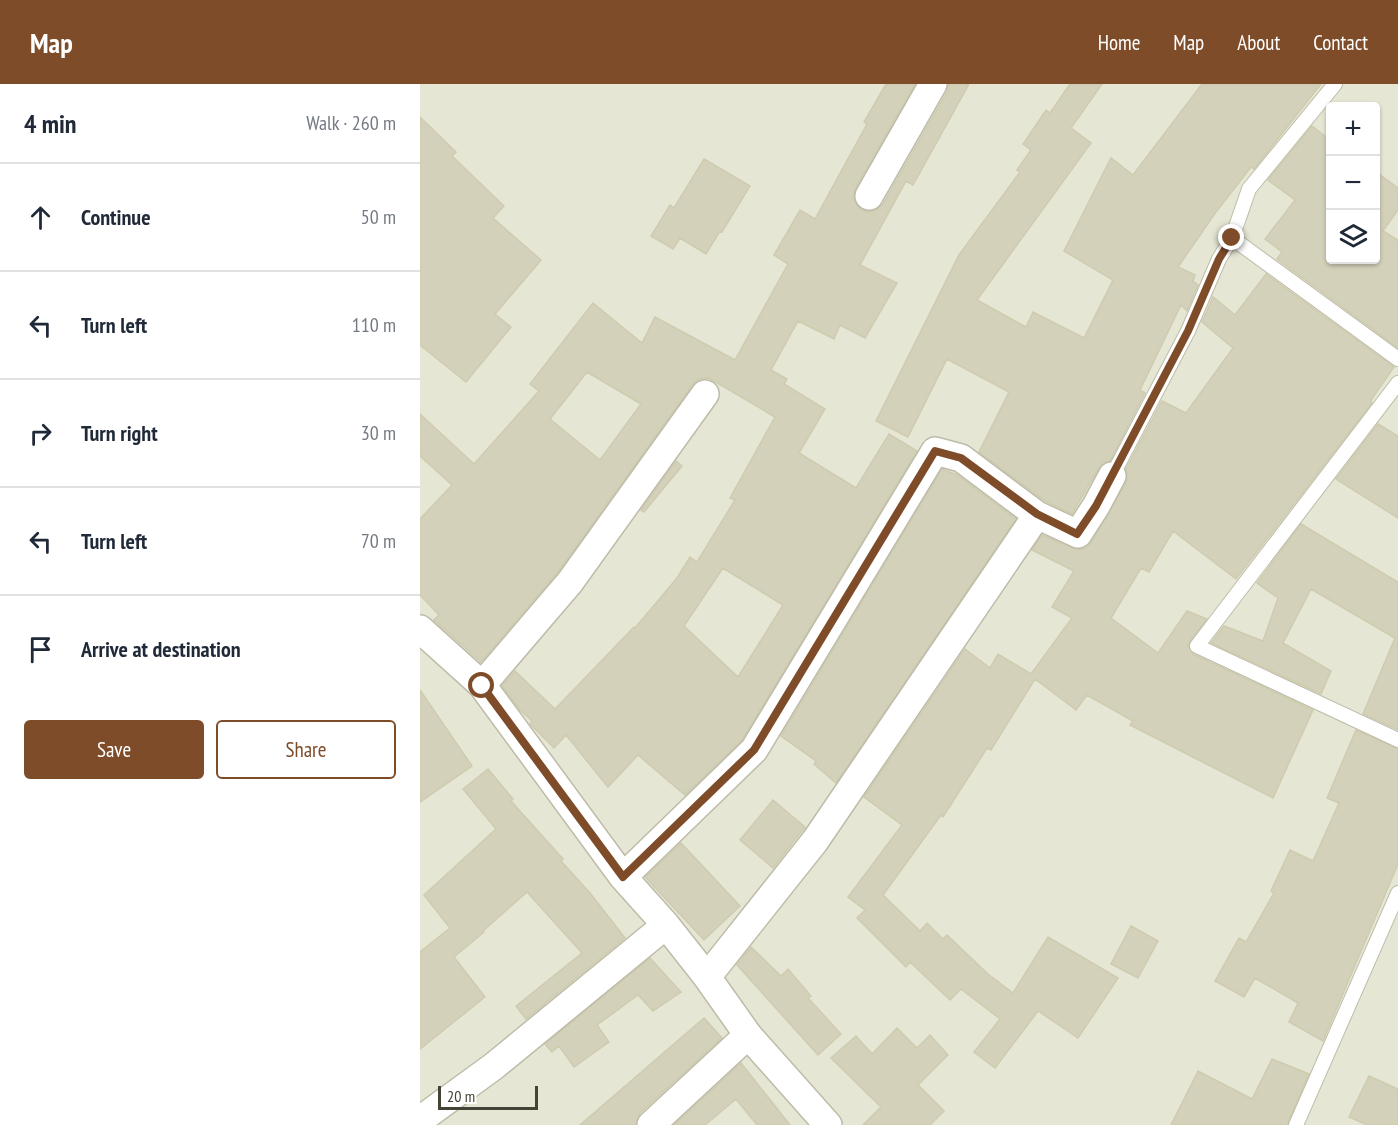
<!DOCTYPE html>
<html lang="en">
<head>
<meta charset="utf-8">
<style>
	body { margin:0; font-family:"PT Sans Narrow",sans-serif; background:#f2f2f3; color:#1f2937 }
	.controls { position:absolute; right:18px; top:18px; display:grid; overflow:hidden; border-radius:6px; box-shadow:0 2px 4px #0004 }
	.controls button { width:54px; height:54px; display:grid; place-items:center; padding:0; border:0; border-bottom:2px solid #e0e1e3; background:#fff; color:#1f2937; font:30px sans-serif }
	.scale { position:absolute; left:18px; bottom:15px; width:100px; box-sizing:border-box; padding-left:6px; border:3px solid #454335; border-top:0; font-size:16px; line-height:21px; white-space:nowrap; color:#454335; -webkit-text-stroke:4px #fff; paint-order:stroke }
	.stop { position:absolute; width:18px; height:18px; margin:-14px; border:4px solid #7f4c2a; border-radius:50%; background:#fff }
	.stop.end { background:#7f4c2a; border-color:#fff; box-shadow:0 2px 6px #0008 }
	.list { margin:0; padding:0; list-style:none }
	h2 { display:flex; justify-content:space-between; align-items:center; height:78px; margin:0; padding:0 24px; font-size:26px }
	h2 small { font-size:20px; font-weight:400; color:#747a83 }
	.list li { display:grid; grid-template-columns:39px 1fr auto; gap:18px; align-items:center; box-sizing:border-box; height:108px; padding:0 24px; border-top:2px solid #e0e1e3 }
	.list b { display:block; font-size:22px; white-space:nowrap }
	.list em { font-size:20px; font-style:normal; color:#747a83 }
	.actions { display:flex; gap:12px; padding:18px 24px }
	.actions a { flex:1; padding:14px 0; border:2px solid #7f4c2a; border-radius:6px; text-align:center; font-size:21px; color:#7f4c2a }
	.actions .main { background:#7f4c2a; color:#fff }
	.icon { flex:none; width:33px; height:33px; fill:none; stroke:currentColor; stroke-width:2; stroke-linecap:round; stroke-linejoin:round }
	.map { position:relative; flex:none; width:978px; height:1041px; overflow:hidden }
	header { display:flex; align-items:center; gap:36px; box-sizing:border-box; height:84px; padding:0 30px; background:#7f4c2a; color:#fff }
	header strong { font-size:28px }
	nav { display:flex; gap:33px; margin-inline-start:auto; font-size:21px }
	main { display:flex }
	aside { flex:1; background:#fff }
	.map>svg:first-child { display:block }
</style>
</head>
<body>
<header>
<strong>Map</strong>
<nav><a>Home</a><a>Map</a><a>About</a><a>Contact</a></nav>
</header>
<main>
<aside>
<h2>4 min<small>Walk · 260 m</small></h2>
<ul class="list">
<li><svg class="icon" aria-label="ahead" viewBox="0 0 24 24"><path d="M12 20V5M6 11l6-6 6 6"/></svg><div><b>Continue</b></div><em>50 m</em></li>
<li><svg class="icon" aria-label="left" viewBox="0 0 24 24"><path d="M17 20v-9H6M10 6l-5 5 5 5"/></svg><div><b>Turn left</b></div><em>110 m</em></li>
<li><svg class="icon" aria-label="right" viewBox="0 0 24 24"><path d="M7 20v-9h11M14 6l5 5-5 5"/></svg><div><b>Turn right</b></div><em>30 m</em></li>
<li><svg class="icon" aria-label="left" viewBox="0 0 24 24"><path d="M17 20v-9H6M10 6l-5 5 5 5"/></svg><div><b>Turn left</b></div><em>70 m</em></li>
<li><svg class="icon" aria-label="arrive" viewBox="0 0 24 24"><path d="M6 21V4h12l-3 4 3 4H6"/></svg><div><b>Arrive at destination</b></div></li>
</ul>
<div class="actions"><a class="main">Save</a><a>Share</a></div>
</aside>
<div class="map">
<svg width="978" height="1041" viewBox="0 0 978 1041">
	<rect width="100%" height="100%" fill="#f2f2e6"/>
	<path fill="#e6e6d4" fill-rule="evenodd" d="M0,0H978V1041H0ZM910,22H956V176H910Z"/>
	<path fill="#d4d1bb" stroke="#cecbaf" stroke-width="1.5" fill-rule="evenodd" d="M466,0H495L435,105L433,113L436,120L441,125L448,128L456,126L463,120L527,8L529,0H549L493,101L486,97L440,181L477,199L445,254L420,241L414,255L378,237L351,286L367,295L364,300L405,325L379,369L436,404L469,350L497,367L322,656L265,711L218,671L188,703L146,651L134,664L110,640L112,637L100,626L82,602L95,587L135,625L214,543L215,544L257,494L270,473L277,478L315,416L310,414L355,333L289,294L279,295L273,300L138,488L61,578L14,536L19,531L0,511V435L32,401L0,372V330L54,380L119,307L110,300L173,219L222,259L235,233L315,276L368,180L354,171L380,126L395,135L447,40L444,38ZM167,288L221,320L180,376L130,335ZM303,484L363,521L318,593L264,542Z
		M650,0H682L651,44L671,59L557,216L606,243L613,228L664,254L693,196L644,167L691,74L713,91L782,0H901L834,85L831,83L796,128L758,183L775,191L773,197L778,201L767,227L761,221L720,306L725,309L690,377L683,379L678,385L652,430L625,417L559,368L589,308L527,275L488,353L456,337L539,171L600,88L597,86L611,66L603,60L626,26L630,29Z
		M0,33L36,68L32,72L84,122L73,134L121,176L75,230L91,243L46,298L0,261Z
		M892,42L910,56V176H956V88L978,104V126L963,147L978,156V264L857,175L862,168L845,155L875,116L848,96Z
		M284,75L330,102L302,148L300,147L286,170L260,154L253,165L231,152L250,121L254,124Z
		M846,190L974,283L951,316L952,319L816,495L753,447L729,488L721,484L691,534L738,569L767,527L787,535L770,557L768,562L773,570L893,626L853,714L710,641L713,637L667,611L656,626L615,595L571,666L567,664L523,733L521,731L463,811L500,847L507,839L523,855L527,851L568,890L593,909L628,853L698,894L658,954L618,927L575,984L554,968L580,935L541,905L530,916L490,878L486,883L437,834L445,826L428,813L482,741L444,713L545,565L570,584L578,570L611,590L652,534L632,523L654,487L612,466L622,451L658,466L665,464L671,459L706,399L708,392L706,385L742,317L766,329L813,264L782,238L793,213L815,231Z
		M958,340L978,352V434L916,395Z
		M256,377L262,382L224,428L221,426Z
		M522,385L537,391L596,435L416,699L394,680L396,677L361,652Z
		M881,440L978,498V646L943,630L975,554L891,505L863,559L911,587L901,610L791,559L804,542L843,557L858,514L837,499Z
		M0,606L52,682L0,718Z
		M936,646L978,665V780L903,957L869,938L878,919L835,894L824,913L795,897L819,854L826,858L854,809L851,807L870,766L893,777L919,719L907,714Z
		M68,685L93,715L91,717L143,775L141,777L170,809L205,854L106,935L96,922L162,869L107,808L63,847L64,848L34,873L65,913L0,965V868L30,844L4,811L76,745L43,705Z
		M353,716L385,743L353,784L320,756Z
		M261,759L320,822L284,856L225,793Z
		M711,842L738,857L718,894L691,880Z
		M331,863L361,892L368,885L391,912L388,914L421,950L398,971L317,881Z
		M230,874L261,908L233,927L218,911L177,941L189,958L154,983L139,962L132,968L125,960Z
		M284,934L302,954L220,1029L216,1041H160Z
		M477,944L497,964L510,951L528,971L498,1001L524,1027L510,1041H443L461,1023L411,974L436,952L452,970Z
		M852,975L889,990L867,1041H751L778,987L832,1015Z
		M321,979L370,1041H337L316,1015L285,1041H254Z
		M949,992L978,1005V1041H947L929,1033Z"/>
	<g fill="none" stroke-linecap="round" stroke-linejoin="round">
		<g stroke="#bebca9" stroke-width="16">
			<path id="lane" d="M812,154L978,275
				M978,299L777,562L978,656
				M692,392L768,247L799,175L812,154L829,105L915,0
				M876,1041L978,809"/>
		</g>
		<g stroke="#bebca9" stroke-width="30">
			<path id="street" d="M449,112L513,0
				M0,545L62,601L203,793L246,841L287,893L328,951L408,1041
				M62,601L150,498L285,310
				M203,793L334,666L515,367L541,374L617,431L658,450L676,422L692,392
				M287,893L395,757L617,431
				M0,1036L74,982L246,841
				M231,1041L328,951"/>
		</g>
		<use href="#lane" stroke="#fff" stroke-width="14"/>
		<use href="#street" stroke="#fff" stroke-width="27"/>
	</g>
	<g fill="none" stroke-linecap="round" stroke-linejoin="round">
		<path stroke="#7f4c2a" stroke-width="8" d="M62,602L203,793L334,666L515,367L541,374L617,430L657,450L676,422L768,247L799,175L812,154"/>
	</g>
</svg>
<div class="controls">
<button>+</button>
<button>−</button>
<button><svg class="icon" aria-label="layers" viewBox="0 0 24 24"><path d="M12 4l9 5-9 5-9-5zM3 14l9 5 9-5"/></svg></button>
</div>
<div class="scale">20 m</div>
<div class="stop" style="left:62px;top:602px"></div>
<div class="stop end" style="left:812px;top:154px"></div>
</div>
</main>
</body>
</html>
